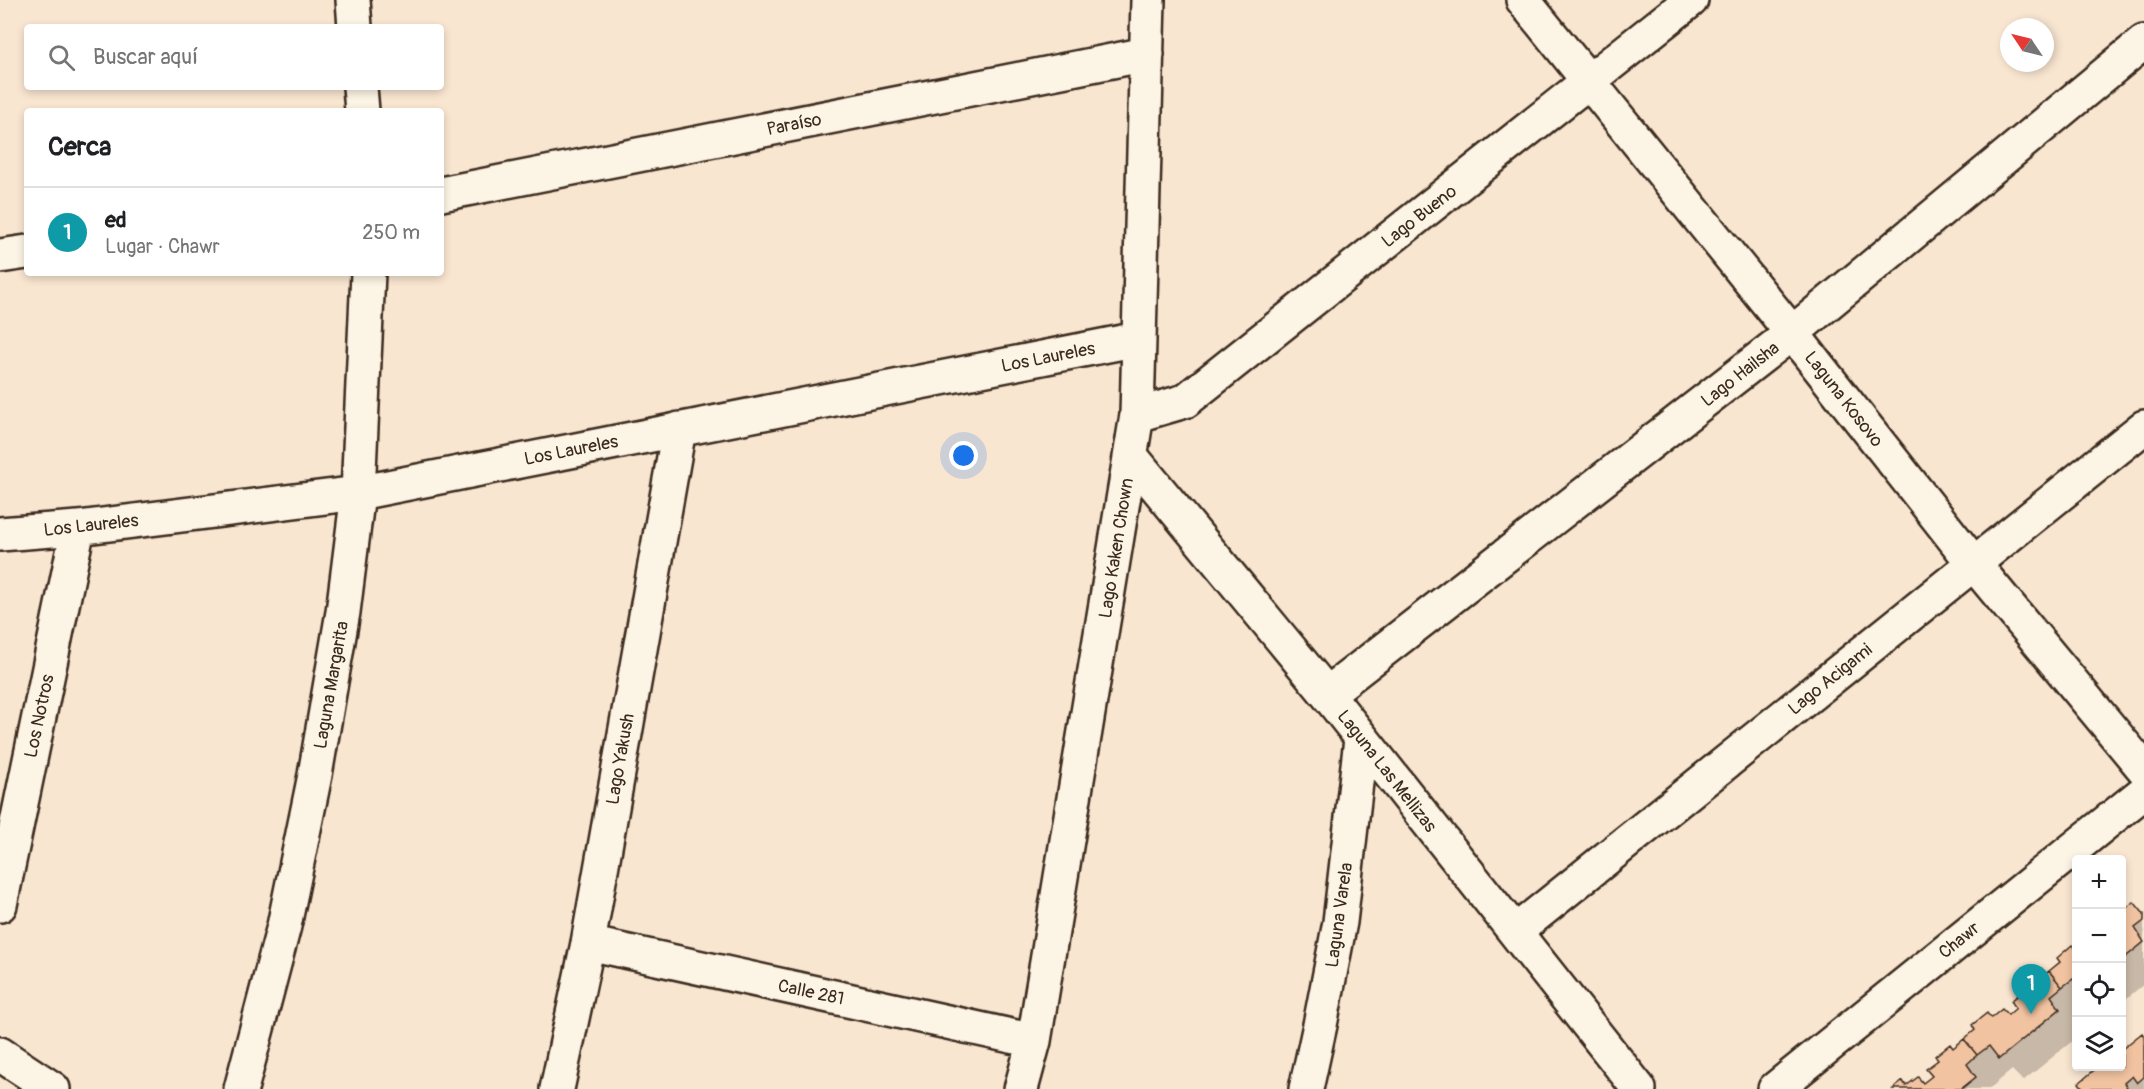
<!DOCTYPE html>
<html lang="es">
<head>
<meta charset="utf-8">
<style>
	body { margin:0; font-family:Pangolin,sans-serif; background:#f2f2f2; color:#202124 }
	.controls { position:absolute; right:18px; bottom:18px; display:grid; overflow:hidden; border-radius:6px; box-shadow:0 3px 9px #0003 }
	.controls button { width:54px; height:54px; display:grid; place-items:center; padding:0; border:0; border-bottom:2px solid #e0e0e0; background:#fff; color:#202124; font:30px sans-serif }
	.compass { position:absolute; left:2000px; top:18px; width:54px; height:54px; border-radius:50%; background:#fff; box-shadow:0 3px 9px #0003; rotate:305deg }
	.you { position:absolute; left:964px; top:456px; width:21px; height:21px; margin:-15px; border:4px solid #fff; border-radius:50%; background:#1a73e8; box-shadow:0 0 0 9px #1a73e833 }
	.badge { display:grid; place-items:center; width:39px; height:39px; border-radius:50%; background:#3b2a1e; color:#fff; font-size:20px; font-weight:700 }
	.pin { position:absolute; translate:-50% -50px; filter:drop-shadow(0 2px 3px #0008) }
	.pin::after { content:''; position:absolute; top:32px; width:21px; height:18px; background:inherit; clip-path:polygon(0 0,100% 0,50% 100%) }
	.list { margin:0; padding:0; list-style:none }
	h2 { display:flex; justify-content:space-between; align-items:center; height:78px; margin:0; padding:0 24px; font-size:26px }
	h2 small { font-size:20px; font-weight:400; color:#757577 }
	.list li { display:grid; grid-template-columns:39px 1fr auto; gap:18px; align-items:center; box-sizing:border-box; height:90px; padding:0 24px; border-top:2px solid #e0e0e0 }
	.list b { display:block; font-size:22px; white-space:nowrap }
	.list p { margin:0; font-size:20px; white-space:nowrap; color:#757577 }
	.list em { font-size:20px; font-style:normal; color:#757577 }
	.icon { flex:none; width:33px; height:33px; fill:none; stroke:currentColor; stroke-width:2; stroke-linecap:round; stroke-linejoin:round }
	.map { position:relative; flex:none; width:2144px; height:1089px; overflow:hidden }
	.search { position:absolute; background:#fff; box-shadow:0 3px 9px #0003; left:24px; top:24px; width:420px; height:66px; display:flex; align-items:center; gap:15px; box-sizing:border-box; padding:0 21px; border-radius:6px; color:#757577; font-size:22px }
	.panel { position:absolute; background:#fff; box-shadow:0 3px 9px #0003; left:24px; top:108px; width:420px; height:168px; border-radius:6px }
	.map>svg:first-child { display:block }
</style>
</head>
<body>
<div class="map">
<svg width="2144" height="1089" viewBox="0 0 2144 1089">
	<rect width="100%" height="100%" fill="#f9e6d1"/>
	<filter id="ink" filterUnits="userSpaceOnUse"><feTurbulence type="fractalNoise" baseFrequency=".0167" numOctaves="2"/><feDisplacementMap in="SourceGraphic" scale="12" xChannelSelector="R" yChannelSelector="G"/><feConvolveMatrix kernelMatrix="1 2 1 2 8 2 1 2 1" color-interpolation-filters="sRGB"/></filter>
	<g filter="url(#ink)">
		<path fill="#0003" d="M2134,904L2144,914V984L2122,1002V913Z
			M2076,951V1018L2073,1020L2076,1025V1038L2023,1081L2012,1070L1989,1089H1896L1924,1084L1934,1076L1954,1050L1991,1019L2008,1017L2018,1008L2038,982Z
			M2141,1035L2144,1037V1089H2086L2122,1066V1051Z"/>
		<path fill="#f1c3a1" stroke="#3b2a1e" stroke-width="1.5" d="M2134,902L2144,914V921L2135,928L2144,942L2122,960V911Z
			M2072,945L2076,949V983L2073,979L2062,987L2049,971L2060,962L2057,958Z
			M2049,971L2062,987L2051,996L2060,1009L1999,1059L1989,1046L1977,1055L1964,1039L1975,1030L1972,1025L1987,1013L1991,1018L2002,1009L2008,1015L2016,1008L2011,1001L2022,992L2019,988L2034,976L2038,980Z
			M2142,1033L2144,1036V1077L2137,1083L2132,1076L2124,1083L2128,1089H2084L2079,1083L2099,1066H2122V1049Z
			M1964,1039L1977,1055L1967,1064L1976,1077L1961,1089H1893L1903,1081L1906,1086L1918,1077L1923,1083L1932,1076L1926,1069L1938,1060L1935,1056L1950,1044L1953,1048Z"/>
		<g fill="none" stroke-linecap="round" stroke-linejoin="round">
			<g stroke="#3b2a1e" stroke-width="38">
				<path id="street" d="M353,0L355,27
					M1523,0L1792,333L1974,564L2144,769
					M360,87L362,111
					M441,194L1147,54
					M0,256L27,252
					M1137,415L1185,401L1691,0
					M1131,456L1327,694L1639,1089
					M0,534L78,528L358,493L1138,339
					M1327,694L1792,333L2144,42
					M0,905L78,528
					M1516,931L2144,427
					M588,943L1034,1041
					M0,1054L53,1089
					M241,1089L284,926L315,775L343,612L358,493L368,273
					M557,1089L588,943L679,429
					M1021,1089L1034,1041L1137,415L1148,0
					M1306,1089L1320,1025L1340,922L1361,739
					M1775,1089L2144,792"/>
			</g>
			<use href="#street" stroke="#fcf5e5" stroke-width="33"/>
		</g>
	</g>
	<g text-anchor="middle" stroke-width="4.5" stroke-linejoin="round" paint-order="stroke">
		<g font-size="18" fill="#3b2a1e" stroke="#fcf5e5">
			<text transform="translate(794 124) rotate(-11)" y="6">Paraíso</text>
			<text transform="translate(1419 216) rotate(-38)" y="6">Lago Bueno</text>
			<text transform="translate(1048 357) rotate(-11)" y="6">Los Laureles</text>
			<text transform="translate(1740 374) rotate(-38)" y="6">Lago Hailsha</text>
			<text transform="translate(1844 399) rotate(52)" y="6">Laguna Kosovo</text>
			<text transform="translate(571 450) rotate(-11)" y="6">Los Laureles</text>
			<text transform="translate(91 525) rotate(-6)" y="6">Los Laureles</text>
			<text transform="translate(1116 548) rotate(-81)" y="6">Lago Kaken Chown</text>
			<text transform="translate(1830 679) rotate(-39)" y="6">Lago Acigami</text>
			<text transform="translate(331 685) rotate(-80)" y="6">Laguna Margarita</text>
			<text transform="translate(39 716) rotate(-78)" y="6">Los Notros</text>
			<text transform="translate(620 759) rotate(-80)" y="6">Lago Yakush</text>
			<text transform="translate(1387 771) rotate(52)" y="6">Laguna Las Mellizas</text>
			<text transform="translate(1339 915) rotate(-82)" y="6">Laguna Varela</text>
			<text transform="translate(1959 940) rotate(-39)" y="6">Chawr</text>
			<text transform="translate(811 992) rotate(12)" y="6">Calle 281</text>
		</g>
	</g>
</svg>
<div class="controls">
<button>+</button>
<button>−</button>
<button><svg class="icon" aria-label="locate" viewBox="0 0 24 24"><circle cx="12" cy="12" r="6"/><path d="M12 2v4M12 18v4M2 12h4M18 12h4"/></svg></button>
<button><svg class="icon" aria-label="layers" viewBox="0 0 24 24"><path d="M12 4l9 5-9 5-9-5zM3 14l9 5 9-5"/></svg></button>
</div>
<svg class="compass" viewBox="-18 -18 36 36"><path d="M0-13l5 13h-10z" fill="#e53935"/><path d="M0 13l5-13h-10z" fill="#757577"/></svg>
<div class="you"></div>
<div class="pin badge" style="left:2031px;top:1014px;background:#0f9aa8">1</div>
<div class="search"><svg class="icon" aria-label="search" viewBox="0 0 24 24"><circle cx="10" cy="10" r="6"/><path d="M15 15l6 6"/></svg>Buscar aquí</div>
<section class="panel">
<h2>Cerca<small></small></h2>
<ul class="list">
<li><span class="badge" style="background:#0f9aa8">1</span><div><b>ed</b><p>Lugar · Chawr</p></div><em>250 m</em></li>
</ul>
</section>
</div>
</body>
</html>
